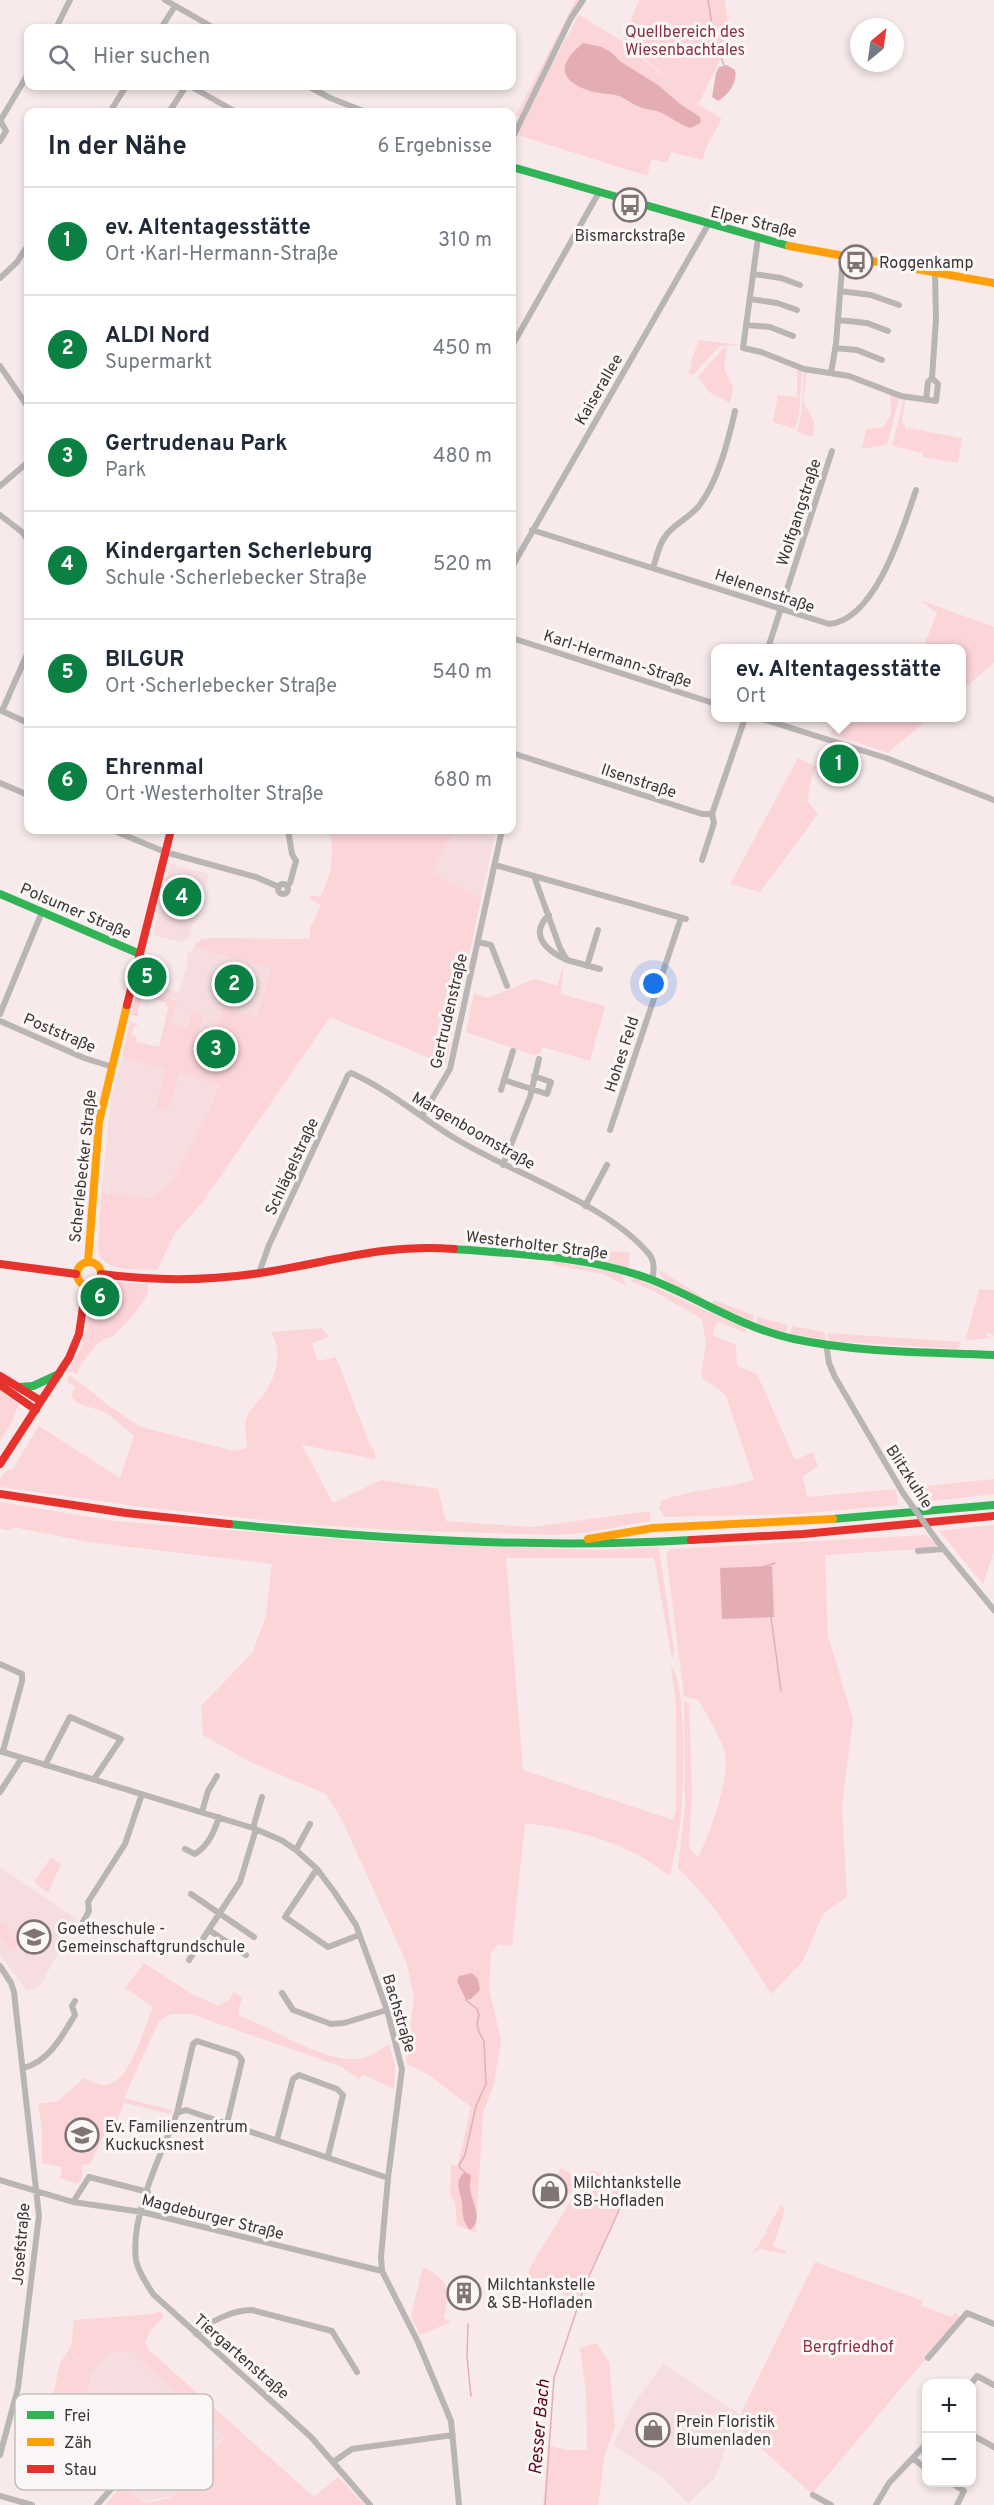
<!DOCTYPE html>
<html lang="de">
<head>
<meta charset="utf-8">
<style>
	body { margin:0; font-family:Overpass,sans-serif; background:#f2f2f3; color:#1f2937 }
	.controls { position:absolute; right:18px; bottom:18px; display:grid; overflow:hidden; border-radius:12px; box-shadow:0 3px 9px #0003 }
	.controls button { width:54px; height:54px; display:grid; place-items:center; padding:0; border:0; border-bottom:2px solid #e0e1e3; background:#fff; color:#1f2937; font:30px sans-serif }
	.compass { position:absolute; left:850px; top:18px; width:54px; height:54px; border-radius:50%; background:#fff; box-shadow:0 3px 9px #0003; rotate:29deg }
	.you { position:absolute; left:654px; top:984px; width:21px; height:21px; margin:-15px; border:4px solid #fff; border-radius:50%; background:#1a73e8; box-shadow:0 0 0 9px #1a73e833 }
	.badge { display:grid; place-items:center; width:39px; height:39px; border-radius:50%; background:#0b8043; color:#fff; font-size:20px; font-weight:700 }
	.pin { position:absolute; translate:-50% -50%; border:3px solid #fff; box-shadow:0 2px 6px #0006 }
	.popup { position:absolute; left:711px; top:644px; width:255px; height:78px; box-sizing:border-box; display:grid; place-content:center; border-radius:12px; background:#fff; filter:drop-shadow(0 2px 4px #0005); font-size:20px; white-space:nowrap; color:#747a83 }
	.popup b { font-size:22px; color:#1f2937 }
	.popup::after { content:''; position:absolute; left:50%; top:100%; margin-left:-12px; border:12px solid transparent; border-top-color:#fff }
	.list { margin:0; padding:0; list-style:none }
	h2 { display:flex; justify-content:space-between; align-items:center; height:78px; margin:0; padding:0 24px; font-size:26px }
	h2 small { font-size:20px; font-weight:400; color:#747a83 }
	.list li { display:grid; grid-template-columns:39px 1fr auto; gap:18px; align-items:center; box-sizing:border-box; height:108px; padding:0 24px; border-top:2px solid #e0e1e3 }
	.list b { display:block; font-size:22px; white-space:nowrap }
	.list p { margin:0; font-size:20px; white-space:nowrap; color:#747a83 }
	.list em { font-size:20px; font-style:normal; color:#747a83 }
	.icon { flex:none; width:33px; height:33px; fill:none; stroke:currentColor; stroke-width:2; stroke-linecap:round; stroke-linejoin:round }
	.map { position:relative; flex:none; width:994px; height:2505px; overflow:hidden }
	.search { position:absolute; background:#fff; box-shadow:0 3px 9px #0003; left:24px; top:24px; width:492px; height:66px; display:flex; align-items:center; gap:15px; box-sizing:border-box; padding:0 21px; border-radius:12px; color:#747a83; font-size:22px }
	.panel { position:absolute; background:#fff; box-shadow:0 3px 9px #0003; left:24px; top:108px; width:492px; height:726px; border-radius:12px }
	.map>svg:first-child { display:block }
</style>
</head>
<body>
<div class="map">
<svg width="994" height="2505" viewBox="0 0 994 2505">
	<rect width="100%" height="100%" fill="#f8eaeb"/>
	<path fill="#f6dee0" d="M454,830H496L481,899L432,873Z
		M170,864L209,874L197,920L192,925L189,938L182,942L156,936L153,933Z
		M195,947L272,969L257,1018L215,1034L199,1029L192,1011L187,1029L171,1024L177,999L142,990L137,993L140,979L145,983L179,992L188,962L187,954Z
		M122,1057L165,1069L156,1107L169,1106L179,1073L219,1084L205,1119L172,1181L152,1198L101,1193L111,1099Z
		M0,1867L77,1919L40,1986L27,1991L0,1955Z
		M130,2351L226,2436L170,2497L143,2501L120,2482L117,2485L92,2463L96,2429L90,2397V2375L109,2353Z
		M663,2364L740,2414L729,2436L721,2463L714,2479L688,2503L664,2479L613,2445L632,2406Z"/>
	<path fill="#fcd5d9" d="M576,0H580L520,117L516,115Z
		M639,0H725L729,36L735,49L722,56L699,103H696L722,119L709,142L702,160L671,152L667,163L652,159L647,176L518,135L543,81L579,15L622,41L684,94L623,39Z
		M699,340L741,345L720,346L693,375L688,373L692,366L690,364Z
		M723,348H727L724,368L733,388L730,403L709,392L698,377Z
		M797,367L802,371L799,416L795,429L773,422L778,395L797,397Z
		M807,371L803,402L814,421L813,437L797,432L801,416L804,372Z
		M890,393L899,399L887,445L862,449L866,429L883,427L891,415Z
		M904,398H906L902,420L907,430L908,428L962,438L958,463L923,457V453L892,446Z
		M920,600L994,627V663L962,690V648H923L937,613Z
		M837,718H929L888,753L831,734Z
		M798,758L816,767L809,787L808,802L818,814L760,892L730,884Z
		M329,830H454L432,873L481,899L446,1065L330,1017L202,1203L175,1233L157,1270C139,1269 102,1273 98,1250L101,1193L152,1198L172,1181L205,1119L219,1085L179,1073L170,1106L166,1110L156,1107L165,1069L122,1057L130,1021L139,1025L134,1026L132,1036L137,1037L136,1042L159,1047L168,1008L165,1002L146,997L140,1002L137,1014L141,1017L131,1015L137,991L142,990L177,1000L171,1024L187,1028L192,1011L203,1014L199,1029L215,1034L222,1008L257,1017L271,969L195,947V944L202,939L215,938L309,939L311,926L321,905L309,898L311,895L320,897C332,875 335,853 329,830Z
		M564,964L561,994L605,1006L590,1061L543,1047L540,1054L533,1055L466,1032L474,993L488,998L535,979L557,986Z
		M581,1250L628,1252L630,1254L628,1268L572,1256L573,1253Z
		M554,1261L622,1274L626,1286L603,1274L553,1265Z
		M658,1269L701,1296L705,1301C688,1298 664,1286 658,1269Z
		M635,1278L746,1329L745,1333L718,1321L712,1335L736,1345L737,1366L757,1374L795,1460L813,1452L818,1466L803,1477L807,1497L896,1489L898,1505L796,1514L665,1517L659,1508L661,1501C690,1489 724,1489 754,1480L726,1396L719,1389L704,1380L701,1373L706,1343L702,1319L652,1290L630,1281Z
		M111,1282L148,1284V1293L133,1316L112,1337L104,1339L96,1345L81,1364L77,1374L69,1371L82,1346L93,1298H98L110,1287Z
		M979,1289L994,1290V1336L987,1332L986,1334L991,1338L968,1340L966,1338Z
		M714,1300L753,1315L754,1317L751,1323L714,1307L711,1304Z
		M757,1317L788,1325L786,1334L756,1325Z
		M792,1326L824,1332L826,1340L790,1334Z
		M322,1328L329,1337L312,1343L318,1361L336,1357L370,1445C374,1449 376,1453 375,1459L302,1445L333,1503L381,1480L438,1489L446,1521L531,1527L650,1511V1521L584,1533L553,1535L393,1530L300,1524L142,1507L0,1487V1479L7,1470H12L39,1426L120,1478L134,1436L107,1413L77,1403L71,1396L75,1387L67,1382L70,1375L108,1405L141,1427L234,1451L247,1448C247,1438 243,1426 247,1416C250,1409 257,1403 262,1397C276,1377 284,1354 271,1332Z
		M828,1333L961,1342L958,1349L829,1341Z
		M0,1388L19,1404L11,1424L0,1441Z
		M994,1479V1494L924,1502L905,1488Z
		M0,1502L115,1521L389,1543L600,1550L659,1547L674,1651L672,1660L654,1558H506L523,1770L673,1820L676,1811V1704L671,1666C688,1686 683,1788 681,1817C679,1836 674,1856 670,1876C657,1867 644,1857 630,1851C601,1837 557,1825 525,1824L512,1946L498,1944L491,1953L489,1988L501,2040L494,2084L483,2113L476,2233L457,2225L455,2202L450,2196L451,2165H458L471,2107L430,2076L406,2063L414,1997L407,1964L342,1820L326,1794L248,1761L203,1735L201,1706L253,1652L266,1615L272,1564L88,1542L13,1527L10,1531L0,1529Z
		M994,1525V1551L983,1584L939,1531Z
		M926,1535L936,1543V1548L825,1555L828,1636L853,1719L842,1806L847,1897L823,1914L803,1961L771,1994C743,1950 716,1904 678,1868L685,1806L684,1702H689L692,1791L689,1847L698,1858C709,1835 732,1775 724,1750C718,1732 707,1715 698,1700L684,1696L666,1554L671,1549Z
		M51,1857L61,1864L48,1893L34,1882Z
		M6,1923L8,1926L7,1932L20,1942L17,1948L11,1951L0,1937V1924Z
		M144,1963L192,1994L218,2006L228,2001L234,1992L242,1997L238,2015C271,2027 315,2058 351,2059C365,2060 378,2052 389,2044L395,2066L394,2089L364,2075L359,2079L342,2067L191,2014H171L159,2021L124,2098L172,2110L171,2114L124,2103L119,2116L107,2138L103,2137L90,2164L82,2165V2179L78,2184L60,2178L62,2167L42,2163V2129L38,2104L58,2101L84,2078C89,2080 95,2084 101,2085C129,2090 144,2026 153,2007L125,1988Z
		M561,2168L580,2180L570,2195L551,2184Z
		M593,2170L630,2185L585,2282L578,2302L527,2276L533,2262L588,2173Z
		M781,2205L785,2210L773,2246L786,2251V2254L760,2249L751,2254L759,2245L763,2236L767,2234L766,2230Z
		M815,2262L923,2301L921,2306L952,2317L955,2313L958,2314L960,2318L812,2494L735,2425Z
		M423,2267C451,2281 449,2290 444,2318L451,2322L420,2335L411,2316Z
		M160,2311L164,2316L151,2330L145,2342L149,2350L314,2497L338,2477L365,2505H105L123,2484L144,2503L170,2498L226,2437L130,2351L109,2353L90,2375L89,2397L96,2429L92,2463L97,2468L93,2472L94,2477L64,2480L61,2448L69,2446L66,2420H51L53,2413L49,2412L60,2363L71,2347L74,2320L153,2314Z
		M596,2343L609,2362L615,2427L605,2454L598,2505H543L549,2446L569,2450H587L586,2392L580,2348Z"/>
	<path fill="#e4adb4" d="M583,43L602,47L612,53L621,62L658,85L680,104L700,117L701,123L690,128C679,124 672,118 662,113C654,109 646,110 640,107C632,104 626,99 619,96C608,93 597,94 587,90C555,78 561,61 583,43Z
		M727,65L735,70C738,83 728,95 718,101L712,97L716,73L719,67Z
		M772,1566L774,1617L722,1619L720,1568Z
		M472,1973L478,1979L480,1990L471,1999L466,2000L457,1981L459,1976Z
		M465,2172L471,2175C471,2179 469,2185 470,2189C472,2202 484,2220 470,2230C462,2221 463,2215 462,2204C461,2191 453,2182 465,2172Z"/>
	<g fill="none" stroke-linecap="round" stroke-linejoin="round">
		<path stroke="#e4adb4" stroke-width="1.5" d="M708,0L715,43L724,65
			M762,1567L775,1563
			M771,1617L781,1691
			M465,2172L461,2169L459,2165L465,2155L476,2106L486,2084L484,2041L479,2032L477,2024L479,2015L477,2009L466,2000
			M468,2324L467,2357L471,2396
			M545,2505L554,2378L585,2285L630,2186"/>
		<path stroke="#bab5b5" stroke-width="6" d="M165,0L214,28
			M56,28L70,0
			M161,28L175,6
			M190,86L236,112
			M308,86L330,98L366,112
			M110,112L126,86
			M169,112L186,86
			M0,121L28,74
			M512,139L571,18L583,0
			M0,141L6,131L0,120
			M758,238L743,348L761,352L804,369L849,376L901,396L936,401L938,384L932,378L936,319L935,273
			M753,274L781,278L800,285
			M0,278L17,262L28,245
			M840,291L871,295L899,305
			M750,299L777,303L797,310
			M838,320L867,323L888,331
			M746,325L770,327L793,336
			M512,346L598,194
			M835,348L857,350L882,360
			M0,366L28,407
			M831,373L836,344L843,256
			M926,400L928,382L932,378
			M0,486L28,462
			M0,515L22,532L27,539
			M532,530L829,624C876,620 903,528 916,490
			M512,567L708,225
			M653,568C657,556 659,543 667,534C676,523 690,517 699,506C718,481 728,442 735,411
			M512,638L716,704
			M768,648L832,451
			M28,652L2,711L28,723
			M759,718L886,758L994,800
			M512,753L702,814H712
			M0,783L28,795
			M712,814L745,718
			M112,830L165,852L256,877L279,887
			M702,860L714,823L712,814
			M495,865L686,919
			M534,876L560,948L567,960L600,969
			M278 889a5 5 0 1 1 10 0a5 5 0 1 1-10 0Z
			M287,886L290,883L296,861L292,854L288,830
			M549,915C528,935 547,951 567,960
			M478,942L491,945L507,986
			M587,966L598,930
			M0,1014L42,912
			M0,1021L84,1058L110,1066
			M513,1051L504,1080L547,1094L551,1082L534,1076
			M501,1090L504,1080
			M422,1116L450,1069L502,830
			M610,1130L681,918
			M503,1165L530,1097L539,1059
			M585,1206L607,1165
			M259,1273L269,1245L348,1075L351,1073C388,1089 421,1118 456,1139C514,1174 606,1203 649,1254C655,1261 654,1272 652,1280
			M826,1344L829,1363L835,1377L903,1493
			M938,1542L994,1610
			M918,1551L943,1549
			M0,1664L22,1674V1681L3,1751
			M0,1751L253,1828L281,1840L296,1850L317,1869L335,1893L356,1925L387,2010L402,2069L388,2178L381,2257L382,2271L418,2342L451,2421L459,2505
			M45,1765L70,1717L121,1739L94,1779
			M0,1792L22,1758
			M202,1812L208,1791L217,1776
			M253,1828L262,1797
			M185,1849L195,1854C209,1845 214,1832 219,1817
			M296,1850L310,1824
			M317,1869L285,1917L328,1947L359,1935
			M191,1894L254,1937
			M83,1922L89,1911L88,1902L125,1844L142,1794
			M209,1930L246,1955
			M189,1960L240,1882L256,1829
			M0,1966L11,1983L14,1992L39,2216L18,2388L0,2455
			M282,1993L293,2010L331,2024L344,2023L387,2010
			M23,2068C49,2062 62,2036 75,2015L72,2006L75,2001
			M177,2113L193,2044L197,2041L237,2054L242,2060L227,2123
			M277,2140L293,2079L299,2075L337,2089L343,2095L328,2156
			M0,2180L73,2202L142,2212L382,2271
			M73,2202L89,2177L148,2192
			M196,2334C210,2321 233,2310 252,2310L332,2331L357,2372
			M928,2358L967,2313L994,2324
			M971,2384L977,2376L994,2385
			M972,2435L994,2447
			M914,2459L926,2469
			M333,2462L352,2449L453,2435
			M950,2482L964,2491L957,2505
			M813,2495L831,2505
			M0,2496L32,2505
			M97,2505L165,2428L154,2418L144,2428L155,2438
			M370,2505L311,2437L153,2294C147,2284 138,2272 136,2260C130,2215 161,2155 177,2113L186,2110L388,2178
			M876,2505L889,2483L926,2444"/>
		<path stroke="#30b455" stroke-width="8" d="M512,167L789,246
			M0,894L140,954
			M454,1249C518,1254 586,1256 647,1278C698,1297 741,1328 794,1339C860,1353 928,1352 994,1355
			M18,1387L33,1386L59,1374
			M833,1519L994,1505
			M229,1524C382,1539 537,1549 691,1540"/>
		<path stroke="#ff9f0a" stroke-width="8" d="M789,246L994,283
			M77 1274a12 12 0 1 1 24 0a12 12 0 1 1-24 0Z
			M88,1262L99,1122L127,1005
			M588,1539L653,1528L833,1519"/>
		<path stroke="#e5322d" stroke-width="8" d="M127,1005L171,830
			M0,1264L76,1274
			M101,1274C154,1281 207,1281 260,1273C327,1263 385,1243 454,1249
			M0,1376L41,1401
			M0,1385L36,1410
			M0,1464L69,1358L79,1334L86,1286
			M0,1494L126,1513L229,1524
			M691,1540L803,1534L994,1516"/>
		<path stroke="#bab5b5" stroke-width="6" d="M903,1493L938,1542"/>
	</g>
	<defs>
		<g id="bus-ring" transform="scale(1.725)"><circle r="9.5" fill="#fcf7f7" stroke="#807475" stroke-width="1.5"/><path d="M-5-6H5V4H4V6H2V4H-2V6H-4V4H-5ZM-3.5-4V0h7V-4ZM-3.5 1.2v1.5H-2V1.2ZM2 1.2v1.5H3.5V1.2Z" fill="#807475"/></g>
		<g id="school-ring" transform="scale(1.725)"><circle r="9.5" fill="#fcf7f7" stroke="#807475" stroke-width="1.5"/><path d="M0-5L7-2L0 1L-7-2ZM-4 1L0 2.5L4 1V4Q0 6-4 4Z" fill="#807475"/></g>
		<g id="shop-ring" transform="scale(1.725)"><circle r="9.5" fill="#fcf7f7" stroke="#807475" stroke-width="1.5"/><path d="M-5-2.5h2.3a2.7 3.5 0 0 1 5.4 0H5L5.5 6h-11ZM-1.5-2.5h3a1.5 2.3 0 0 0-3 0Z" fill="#807475"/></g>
		<g id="building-ring" transform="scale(1.725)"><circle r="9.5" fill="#fcf7f7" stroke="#807475" stroke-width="1.5"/><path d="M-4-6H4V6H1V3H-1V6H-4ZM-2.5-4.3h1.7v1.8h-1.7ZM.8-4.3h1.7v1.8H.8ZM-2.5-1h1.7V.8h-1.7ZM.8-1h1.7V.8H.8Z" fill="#807475"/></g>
	</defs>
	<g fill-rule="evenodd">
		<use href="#bus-ring" x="630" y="205"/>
		<use href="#bus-ring" x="856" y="262"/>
		<use href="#school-ring" x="34" y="1937"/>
		<use href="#school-ring" x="82" y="2135"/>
		<use href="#shop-ring" x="550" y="2191"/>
		<use href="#building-ring" x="464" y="2293"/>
		<use href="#shop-ring" x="653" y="2430"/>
	</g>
	<g text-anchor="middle" stroke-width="6" stroke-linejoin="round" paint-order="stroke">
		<g font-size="16" fill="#893243" stroke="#fcf7f7">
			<text x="685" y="37">Quellbereich des<tspan x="685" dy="18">Wiesenbachtales</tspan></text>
			<text x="848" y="2352">Bergfriedhof</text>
		</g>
		<g font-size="16" fill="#3f3536" stroke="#fcf7f7">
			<text transform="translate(754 221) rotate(14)" y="6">Elper Straße</text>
			<text transform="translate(598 389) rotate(-60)" y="6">Kaiserallee</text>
			<text transform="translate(798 512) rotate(-72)" y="6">Wolfgangstraße</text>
			<text transform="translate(765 590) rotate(19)" y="6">Helenenstraße</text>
			<text transform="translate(618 658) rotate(18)" y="6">Karl-Hermann-Straße</text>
			<text transform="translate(639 780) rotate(18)" y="6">Ilsenstraße</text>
			<text transform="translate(76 910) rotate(23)" y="6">Polsumer Straße</text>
			<text transform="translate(448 1011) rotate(-77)" y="6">Gertrudenstraße</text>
			<text transform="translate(60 1032) rotate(23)" y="6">Poststraße</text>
			<text transform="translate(621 1054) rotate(-72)" y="6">Hohes Feld</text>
			<text transform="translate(474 1130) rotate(30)" y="6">Margenboomstraße</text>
			<text transform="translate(82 1166) rotate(-84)" y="6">Scherlebecker Straße</text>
			<text transform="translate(291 1166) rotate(-65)" y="6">Schlägelstraße</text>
			<text transform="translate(537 1244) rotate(7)" y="6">Westerholter Straße</text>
			<text transform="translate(910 1476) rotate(57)" y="6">Blitzkuhle</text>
			<text transform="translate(400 2013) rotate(73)" y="6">Bachstraße</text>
			<text transform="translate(213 2216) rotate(14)" y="6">Magdeburger Straße</text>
			<text transform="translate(20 2244) rotate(-85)" y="6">Josefstraße</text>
			<text transform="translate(242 2356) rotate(41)" y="6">Tiergartenstraße</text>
		</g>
		<g font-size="16" fill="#3f3536" stroke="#fcf7f7" text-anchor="start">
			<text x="630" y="241" text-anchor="middle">Bismarckstraße</text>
			<text x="879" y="268">Roggenkamp</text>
			<text x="57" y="1934">Goetheschule -<tspan x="57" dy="18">Gemeinschaftgrundschule</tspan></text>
			<text x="105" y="2132">Ev. Familienzentrum<tspan x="105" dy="18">Kuckucksnest</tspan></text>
			<text x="573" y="2188">Milchtankstelle<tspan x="573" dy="18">SB-Hofladen</tspan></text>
			<text x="487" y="2290">Milchtankstelle<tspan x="487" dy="18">&amp; SB-Hofladen</tspan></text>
			<text x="676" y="2427">Prein Floristik<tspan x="676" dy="18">Blumenladen</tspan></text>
		</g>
		<g font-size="18" font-style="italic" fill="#600622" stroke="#fcf7f7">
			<text transform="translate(539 2427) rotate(-85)" y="6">Resser Bach</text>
		</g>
	</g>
	<rect x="15" y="2394" width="198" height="96" rx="9" fill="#fcf7f7" stroke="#c3bdbd" stroke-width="1.5"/>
	<rect x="27" y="2411" width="27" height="8" fill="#30b455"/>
	<rect x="27" y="2438" width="27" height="8" fill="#ff9f0a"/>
	<rect x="27" y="2465" width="27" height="8" fill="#e5322d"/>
	<g font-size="16" fill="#3f3536">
		<text x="64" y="2421">Frei</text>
		<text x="64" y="2448">Zäh</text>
		<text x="64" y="2475">Stau</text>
	</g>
</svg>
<div class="controls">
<button>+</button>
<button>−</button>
</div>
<svg class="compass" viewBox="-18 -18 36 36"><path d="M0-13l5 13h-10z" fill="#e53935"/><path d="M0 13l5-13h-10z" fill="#747a83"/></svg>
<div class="you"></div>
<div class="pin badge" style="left:839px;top:764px">1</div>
<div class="popup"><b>ev. Altentagesstätte</b>Ort</div>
<div class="pin badge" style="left:234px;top:984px">2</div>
<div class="pin badge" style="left:216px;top:1049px">3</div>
<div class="pin badge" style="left:182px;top:897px">4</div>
<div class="pin badge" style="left:147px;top:977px">5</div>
<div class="pin badge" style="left:100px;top:1297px">6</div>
<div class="search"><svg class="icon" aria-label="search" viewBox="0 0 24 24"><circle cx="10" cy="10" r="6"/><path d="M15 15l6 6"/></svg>Hier suchen</div>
<section class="panel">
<h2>In der Nähe<small>6 Ergebnisse</small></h2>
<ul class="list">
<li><span class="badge">1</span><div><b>ev. Altentagesstätte</b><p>Ort · Karl-Hermann-Straße</p></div><em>310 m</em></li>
<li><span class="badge">2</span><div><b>ALDI Nord</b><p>Supermarkt</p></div><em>450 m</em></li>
<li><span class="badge">3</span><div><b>Gertrudenau Park</b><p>Park</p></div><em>480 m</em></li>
<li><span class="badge">4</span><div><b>Kindergarten Scherleburg</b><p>Schule · Scherlebecker Straße</p></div><em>520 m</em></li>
<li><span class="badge">5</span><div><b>BILGUR</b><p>Ort · Scherlebecker Straße</p></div><em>540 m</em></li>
<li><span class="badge">6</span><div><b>Ehrenmal</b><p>Ort · Westerholter Straße</p></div><em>680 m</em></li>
</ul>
</section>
</div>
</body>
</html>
